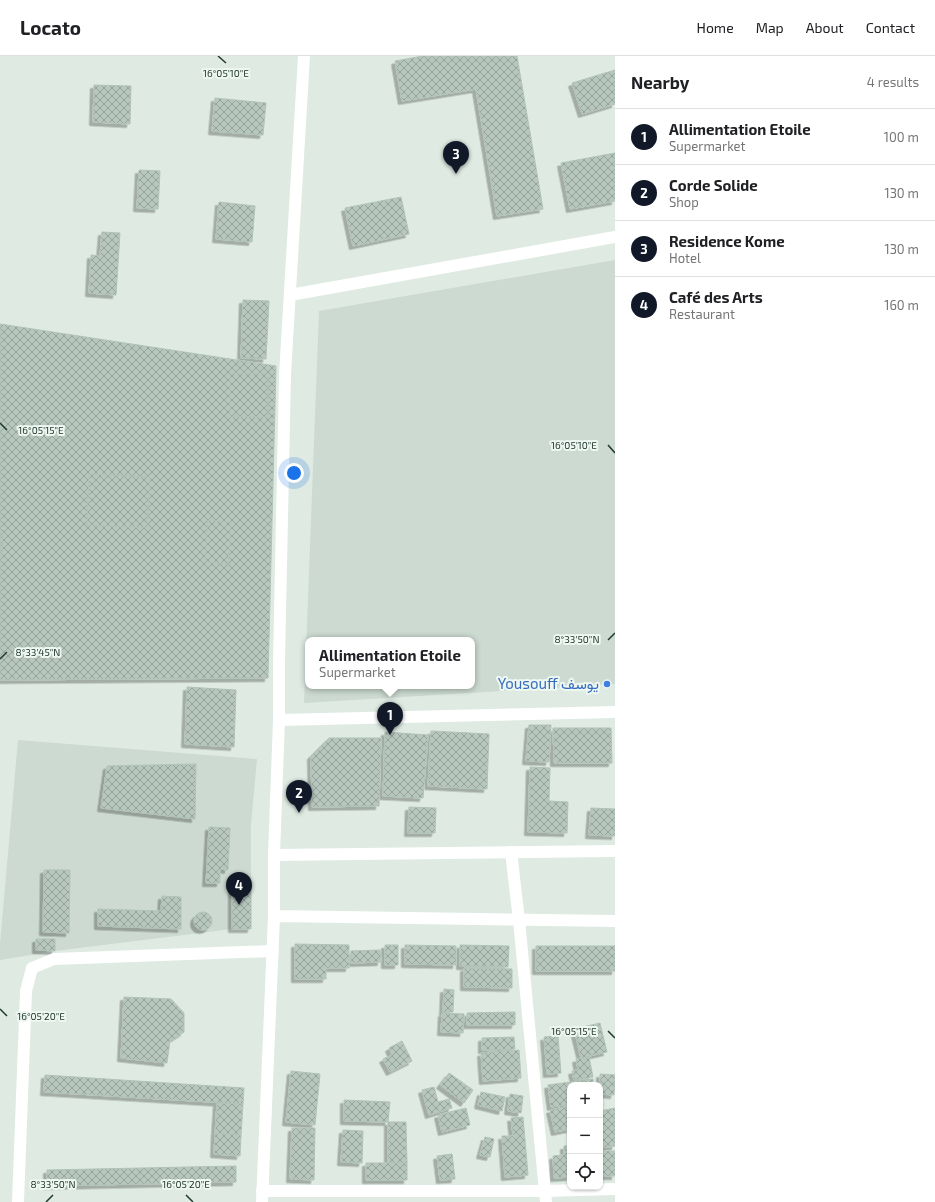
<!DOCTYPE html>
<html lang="en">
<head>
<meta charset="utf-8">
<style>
	body { margin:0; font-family:"Exo 2",Vazirmatn,sans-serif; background:#f6f6f6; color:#202124 }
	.controls { position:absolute; right:12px; bottom:12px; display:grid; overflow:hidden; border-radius:8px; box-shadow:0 1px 3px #0004 }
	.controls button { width:36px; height:36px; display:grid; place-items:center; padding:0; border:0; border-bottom:1px solid #e0e0e0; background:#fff; color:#202124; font:20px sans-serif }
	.you { position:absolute; left:294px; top:417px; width:14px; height:14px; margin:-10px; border:3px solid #fff; border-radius:50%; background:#1a73e8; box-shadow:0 0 0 6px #1a73e833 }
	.badge { display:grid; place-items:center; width:26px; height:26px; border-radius:50%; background:#111827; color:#fff; font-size:13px; font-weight:700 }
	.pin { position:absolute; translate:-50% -33px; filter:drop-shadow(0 1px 2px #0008) }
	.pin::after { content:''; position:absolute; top:21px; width:14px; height:12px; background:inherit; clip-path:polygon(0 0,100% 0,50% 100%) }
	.popup { position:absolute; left:305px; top:581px; width:170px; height:52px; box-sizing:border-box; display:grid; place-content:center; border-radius:8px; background:#fff; filter:drop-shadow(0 1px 3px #0005); font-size:13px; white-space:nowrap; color:#757577 }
	.popup b { font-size:15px; color:#202124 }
	.popup::after { content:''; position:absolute; left:50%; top:100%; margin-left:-8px; border:8px solid transparent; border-top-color:#fff }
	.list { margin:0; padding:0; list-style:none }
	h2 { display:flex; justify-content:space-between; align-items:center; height:52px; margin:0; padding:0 16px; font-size:17px }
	h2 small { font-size:13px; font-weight:400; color:#757577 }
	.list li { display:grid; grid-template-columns:26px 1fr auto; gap:12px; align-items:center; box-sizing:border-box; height:56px; padding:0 16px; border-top:1px solid #e0e0e0 }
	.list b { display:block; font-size:15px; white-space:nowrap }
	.list p { margin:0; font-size:13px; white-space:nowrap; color:#757577 }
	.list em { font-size:13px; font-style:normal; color:#757577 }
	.icon { flex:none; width:22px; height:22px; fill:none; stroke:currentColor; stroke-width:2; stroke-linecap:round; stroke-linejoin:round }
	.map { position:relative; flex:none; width:615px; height:1146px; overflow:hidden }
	header { display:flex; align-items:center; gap:24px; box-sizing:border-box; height:56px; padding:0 20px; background:#fff; border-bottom:1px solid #e0e0e0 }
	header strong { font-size:19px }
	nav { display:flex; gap:22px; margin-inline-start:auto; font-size:14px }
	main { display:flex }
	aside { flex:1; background:#fff }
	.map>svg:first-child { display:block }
</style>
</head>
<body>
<header>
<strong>Locato</strong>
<nav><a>Home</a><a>Map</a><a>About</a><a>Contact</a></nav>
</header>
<main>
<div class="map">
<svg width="615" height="1146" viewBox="0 0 615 1146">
	<defs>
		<pattern id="building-cross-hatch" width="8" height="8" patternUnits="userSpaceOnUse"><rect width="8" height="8" fill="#b7c7be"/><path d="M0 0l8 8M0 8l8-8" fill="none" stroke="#94a39b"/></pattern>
		<filter id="shadow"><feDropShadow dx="-3.5" dy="3.5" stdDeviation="0" flood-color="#0004"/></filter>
	</defs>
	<rect width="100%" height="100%" fill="#deeae2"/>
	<path fill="#ccdad1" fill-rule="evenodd" d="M615,204V628L304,647L319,255ZM308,584H472V630H308Z
		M18,684L257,703L251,768V873H232L55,895L0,904V888Z"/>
	<path fill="url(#building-cross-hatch)" stroke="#b1c3b8" filter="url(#shadow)" d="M423,0H517L543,153L497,160L476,33L402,45L395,5Z
		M615,14V48L582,58L572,27Z
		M94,29L131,30L130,68L93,66Z
		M215,42L266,47L263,79L212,75Z
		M615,97V145L570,153L561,107Z
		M139,114L160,115L158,153L137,152Z
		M401,141L409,178L353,190L345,152Z
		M219,146L255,150L252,186L216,183Z
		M102,176L120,177L116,239L89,237L91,199L100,200Z
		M243,244L269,245L266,303L241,302Z
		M0,268L276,310L268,622L0,624Z
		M230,317H268V361L230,360Z
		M89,418L150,421L147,472L87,469Z
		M208,464L231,466L228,508L205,506Z
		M0,476H3L2,501L0,500Z
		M187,631L236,634L234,691L185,688Z
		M529,669H551L549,706L526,705Z
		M553,672H611L612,707H554Z
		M431,675L489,678L487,733L428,730Z
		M385,676L428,679L423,742L383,740Z
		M329,682H381L379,750L312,751L311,700Z
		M196,708L195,763L101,752L107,710Z
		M530,711L550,712L549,745L568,746L567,777L528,776Z
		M409,751L436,752L435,777H408Z
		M591,752L615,753V780L589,779Z
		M209,771L230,772L228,814L220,813V827H206Z
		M44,814H70L69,877L43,876Z
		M232,829H251V873H232Z
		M162,840L181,841V873L98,870V853L161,855Z
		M194 865a9 9 0 1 1 18 0a9 9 0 1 1-18 0Z
		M36,883H55V895L36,894Z
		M295,888L349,889V912H326V923H295Z
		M385,889H398V909H385Z
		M405,889L456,890V909L405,908Z
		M460,889L509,890L508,911L460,910Z
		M536,890H615V915H536Z
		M380,894L381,906L351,907V895Z
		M464,912L512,913V932L464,931Z
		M444,933L454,934L453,956H443Z
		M124,941L171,943L184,957V976L170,985L167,1007L121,1002Z
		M515,956V969H467V957Z
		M442,957L464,958L463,977L441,976Z
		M600,967L607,996L581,1002L574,973Z
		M558,980L561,1017L547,1018L544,981Z
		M514,981L515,993L482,994V982Z
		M402,985L412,1005L390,1016L383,1003L392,999L389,992Z
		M519,994L521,1022L483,1025L481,997Z
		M589,1001L593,1021L574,1024L572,1015L578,1014L576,1003Z
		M291,1015L320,1018L315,1069L286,1066Z
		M449,1017L473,1034L464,1047L440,1029Z
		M600,1018L615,1019L614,1039L600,1038Z
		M45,1019L244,1032L243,1048L44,1036Z
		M593,1023V1029H570V1048L551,1051L548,1029Z
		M434,1031L438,1046L449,1043L452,1052L429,1059L422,1034Z
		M481,1036L505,1041L502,1055L478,1049Z
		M510,1038L523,1040L521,1057L508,1055Z
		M344,1044L390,1046L388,1066L344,1065Z
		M217,1047L243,1048L241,1079L215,1077Z
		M570,1050V1073L555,1076L550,1054Z
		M466,1052L470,1069L442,1076L438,1059Z
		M615,1052V1090L601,1092L600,1085V1055Z
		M523,1061L528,1119L505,1121L502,1080H513L511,1062Z
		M388,1066H406L407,1107H388Z
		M292,1072H315L314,1124L290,1123Z
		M343,1074L363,1075L362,1107L341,1106Z
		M215,1077L241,1079L240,1100L214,1098Z
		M485,1081L494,1083L490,1101L480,1099Z
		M564,1090H570V1121L554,1122L553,1100L564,1099Z
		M600,1095H615V1120H600Z
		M452,1098L455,1123L440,1124L437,1100Z
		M366,1107H407V1124H366Z
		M236,1110V1126L47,1130V1114Z"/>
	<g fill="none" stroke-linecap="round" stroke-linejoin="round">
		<path stroke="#fff" stroke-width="12" d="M290,239L615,181
			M279,664L615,656
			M511,796L519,864L546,1146
			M262,1135H545L615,1133
			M18,1146L26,935L32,912L54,903L273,895"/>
		<path stroke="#fff" stroke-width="12" d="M274,799L615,795
			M274,860L615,865
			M262,1146L274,860V799L279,664V605L285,319L304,0"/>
	</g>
	<path fill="none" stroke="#20392e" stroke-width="1.5" d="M218,0L226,7M0,367L7,374M608,389L615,397M608,584L615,577M0,603L7,596M0,953L7,960M608,975L615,982M186,1139L193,1146M46,1146L53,1139"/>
	<circle fill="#3f7fe0" stroke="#eef7f1" stroke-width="1.5" cx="607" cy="628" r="4"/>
	<g text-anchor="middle" stroke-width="4" stroke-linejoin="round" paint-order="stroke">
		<g font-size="15" fill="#366cbe" stroke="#eef7f1" text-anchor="end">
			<text x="599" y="633">Yousouff يوسف</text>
		</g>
	</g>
	<g font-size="10" text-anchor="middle" fill="#20392e" stroke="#eef7f1" stroke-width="4" stroke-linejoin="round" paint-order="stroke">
		<text x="226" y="21">16°05'10"E</text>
		<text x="41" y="378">16°05'15"E</text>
		<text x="574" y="393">16°05'10"E</text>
		<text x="577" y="587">8°33'50"N</text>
		<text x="38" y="600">8°33'45"N</text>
		<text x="41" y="964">16°05'20"E</text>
		<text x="574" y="979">16°05'15"E</text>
		<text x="53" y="1132">8°33'50"N</text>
		<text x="186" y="1132">16°05'20"E</text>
	</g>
</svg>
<div class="controls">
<button>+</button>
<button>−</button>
<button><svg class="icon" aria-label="locate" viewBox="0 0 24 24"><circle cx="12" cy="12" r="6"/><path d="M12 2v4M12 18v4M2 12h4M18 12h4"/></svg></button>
</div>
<div class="you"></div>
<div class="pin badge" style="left:390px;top:679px">1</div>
<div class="popup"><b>Allimentation Etoile</b>Supermarket</div>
<div class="pin badge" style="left:299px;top:757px">2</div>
<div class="pin badge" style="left:456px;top:118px">3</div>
<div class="pin badge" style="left:239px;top:849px">4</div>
</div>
<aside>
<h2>Nearby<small>4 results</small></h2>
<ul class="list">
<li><span class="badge">1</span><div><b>Allimentation Etoile</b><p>Supermarket</p></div><em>100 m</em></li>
<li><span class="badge">2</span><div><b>Corde Solide</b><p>Shop</p></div><em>130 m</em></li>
<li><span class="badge">3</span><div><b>Residence Kome</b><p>Hotel</p></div><em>130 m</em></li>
<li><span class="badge">4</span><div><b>Café des Arts</b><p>Restaurant</p></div><em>160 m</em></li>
</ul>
</aside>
</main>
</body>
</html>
